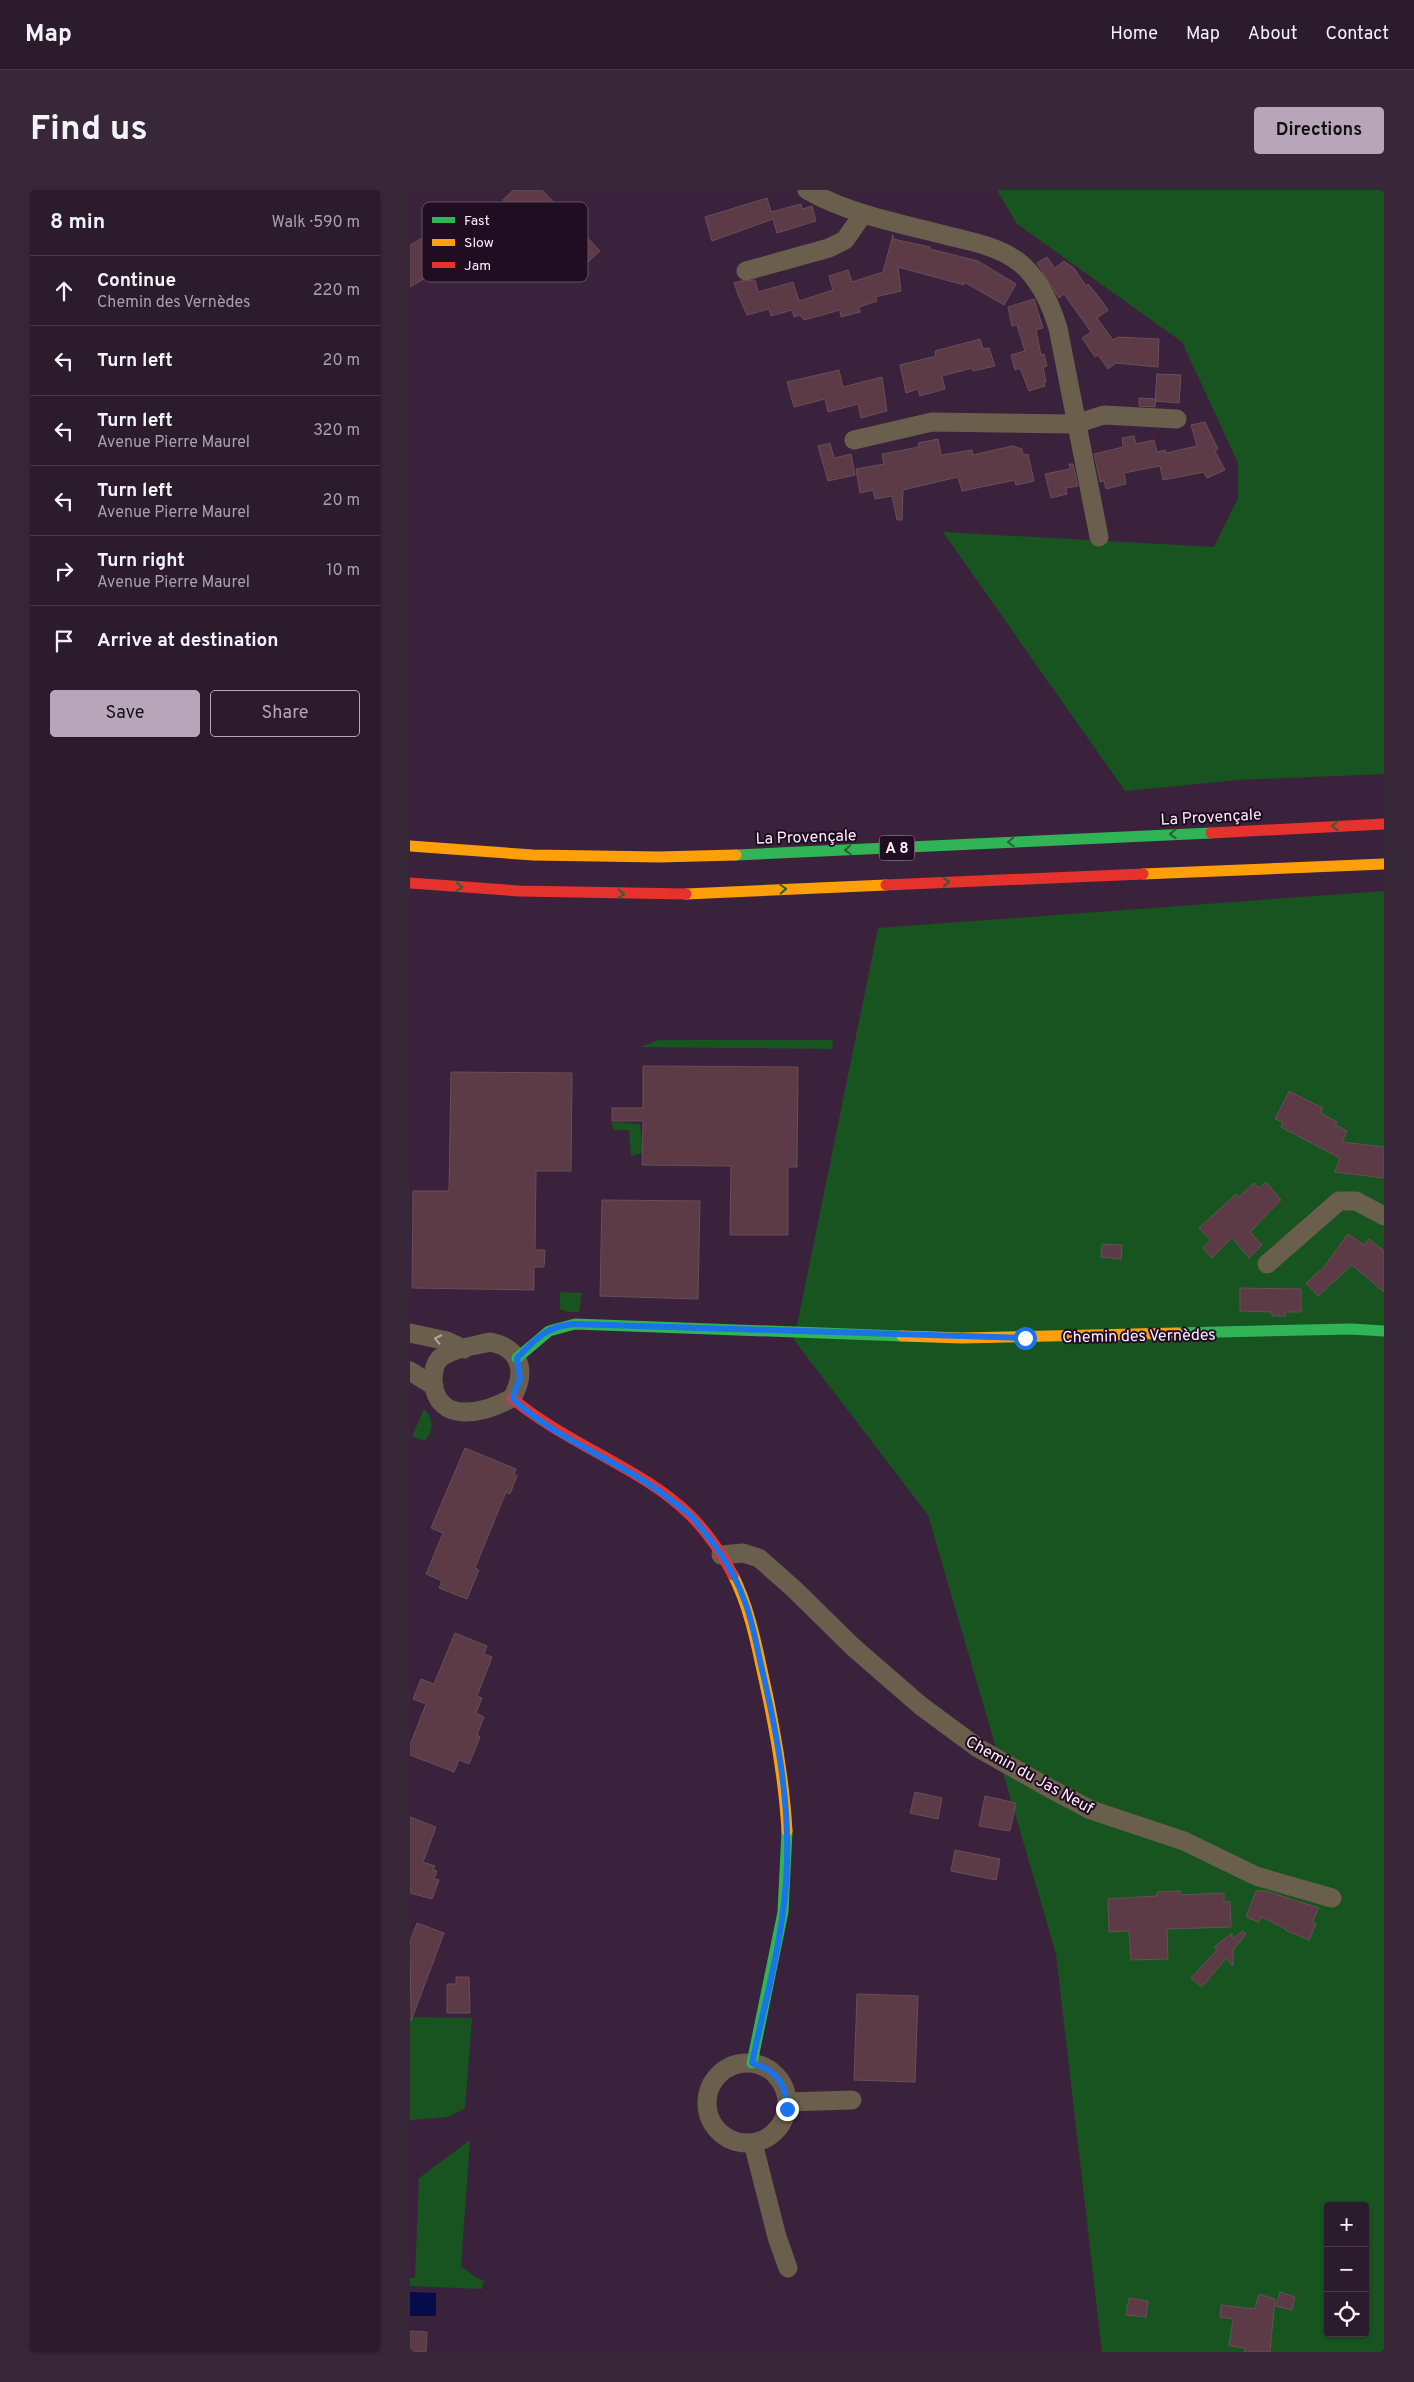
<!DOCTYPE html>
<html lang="en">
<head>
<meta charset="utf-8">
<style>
	body { margin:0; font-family:Overpass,sans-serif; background:#382739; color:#f1f3f6 }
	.controls { position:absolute; right:15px; bottom:15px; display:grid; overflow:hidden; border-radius:5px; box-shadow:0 1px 4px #0004 }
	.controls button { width:45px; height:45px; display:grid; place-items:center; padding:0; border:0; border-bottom:1px solid #483849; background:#2c1a2d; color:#f1f3f6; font:25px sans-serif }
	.stop { position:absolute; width:15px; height:15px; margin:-11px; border:4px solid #1a73e8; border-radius:50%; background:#fff }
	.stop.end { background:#1a73e8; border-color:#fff; box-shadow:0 1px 5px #0008 }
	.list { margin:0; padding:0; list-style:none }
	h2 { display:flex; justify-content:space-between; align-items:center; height:65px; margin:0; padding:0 20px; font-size:21px }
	h2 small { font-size:16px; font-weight:400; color:#a6a1aa }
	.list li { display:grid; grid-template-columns:32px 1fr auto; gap:15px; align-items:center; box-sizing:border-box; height:70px; padding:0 20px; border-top:1px solid #483849 }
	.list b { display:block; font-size:19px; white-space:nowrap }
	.list p { margin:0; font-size:16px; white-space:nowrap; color:#a6a1aa }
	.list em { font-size:16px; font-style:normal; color:#a6a1aa }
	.actions { display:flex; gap:10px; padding:15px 20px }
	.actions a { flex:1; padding:11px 0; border:1px solid #b9a5ba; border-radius:5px; text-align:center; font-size:18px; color:#b9a5ba }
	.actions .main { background:#b9a5ba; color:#111 }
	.icon { flex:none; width:28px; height:28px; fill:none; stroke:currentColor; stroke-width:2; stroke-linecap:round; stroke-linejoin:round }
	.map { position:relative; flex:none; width:974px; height:2162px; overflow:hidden; border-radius:5px }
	header { display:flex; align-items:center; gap:30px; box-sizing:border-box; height:70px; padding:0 25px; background:#2c1a2d; border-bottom:1px solid #483849 }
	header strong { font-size:24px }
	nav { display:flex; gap:28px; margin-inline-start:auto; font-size:18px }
	.intro { display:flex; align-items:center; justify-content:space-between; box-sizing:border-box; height:120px; padding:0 30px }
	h1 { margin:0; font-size:35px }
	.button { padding:12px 22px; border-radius:5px; background:#b9a5ba; color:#111; font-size:18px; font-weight:700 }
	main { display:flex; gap:30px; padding:0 30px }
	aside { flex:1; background:#2c1a2d; border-radius:5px; box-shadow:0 1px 4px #0004 }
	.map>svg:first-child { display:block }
</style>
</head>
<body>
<header>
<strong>Map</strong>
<nav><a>Home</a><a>Map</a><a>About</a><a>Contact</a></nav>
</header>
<div class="intro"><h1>Find us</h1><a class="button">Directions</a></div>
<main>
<aside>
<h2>8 min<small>Walk · 590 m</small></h2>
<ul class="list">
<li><svg class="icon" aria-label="ahead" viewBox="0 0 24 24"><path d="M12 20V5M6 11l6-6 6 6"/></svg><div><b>Continue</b><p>Chemin des Vernèdes</p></div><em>220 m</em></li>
<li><svg class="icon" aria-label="left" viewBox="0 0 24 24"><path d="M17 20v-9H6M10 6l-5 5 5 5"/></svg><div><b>Turn left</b></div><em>20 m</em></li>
<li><svg class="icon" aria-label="left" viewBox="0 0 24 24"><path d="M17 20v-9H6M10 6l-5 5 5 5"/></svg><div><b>Turn left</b><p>Avenue Pierre Maurel</p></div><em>320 m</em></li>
<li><svg class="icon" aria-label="left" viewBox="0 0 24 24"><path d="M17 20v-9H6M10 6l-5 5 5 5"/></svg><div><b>Turn left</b><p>Avenue Pierre Maurel</p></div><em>20 m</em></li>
<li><svg class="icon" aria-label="right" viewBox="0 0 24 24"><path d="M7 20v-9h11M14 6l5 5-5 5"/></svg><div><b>Turn right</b><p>Avenue Pierre Maurel</p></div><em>10 m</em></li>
<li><svg class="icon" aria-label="arrive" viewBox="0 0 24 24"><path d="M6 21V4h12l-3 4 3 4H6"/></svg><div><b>Arrive at destination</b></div></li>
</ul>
<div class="actions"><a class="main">Save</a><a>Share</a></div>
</aside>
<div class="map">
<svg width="974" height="2162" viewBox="0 0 974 2162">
	<rect width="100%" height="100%" fill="#3a223c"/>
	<path fill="#185420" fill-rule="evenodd" d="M587,0H974V584L828,590L715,601L533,342L804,357L828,308V273L772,152L607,34Z
		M974,701V2162H692L646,1764L518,1325L384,1150L468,738ZM918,2016H955V2143H918Z
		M248,850H423L422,859L231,857Z
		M202,932L230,934L233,963L221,966L219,940H203Z
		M150,1102L172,1103L169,1122H157L150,1119Z
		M14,1219C24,1229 24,1239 15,1251L2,1246Z
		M0,1827L62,1828L55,1918L38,1927L0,1930Z
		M60,1950L51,2076L68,2089L74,2090L72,2099L0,2096V2088H5L9,1988Z"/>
	<path fill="#060b4c" d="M0,2102L26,2103V2126H0Z"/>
	<path fill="#5c3a46" stroke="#674f59" d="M103,0H132L190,61L164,85L93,10Z
		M357,8L361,22L391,14L392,19L402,16L406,31L367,43L363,29L302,51L295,27Z
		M35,35L53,66L0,97V55Z
		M483,45V49L520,57V59L568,71L606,94L594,115L554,92V95L488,77L491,101L465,107L467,111L449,117L450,122L431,127L430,120L394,130L390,125L384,127L382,120L361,126L359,119L337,125L329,107L324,93L331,91L345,90L348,102L383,92L389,111L423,100L419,86L438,80L442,92L473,82Z
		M637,67L645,78L654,71L664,78L676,96L678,94L688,106L698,120L687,128L703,150L708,147L749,149L748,177L706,173L698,179L688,165L685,167L672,148L681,142L654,104L649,108L627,73Z
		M624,109L633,138L626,140L631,165L634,164L637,176L633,177L636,192H634L635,196L619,201L610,178L605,180L601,165L615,161L607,135L602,136L598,117Z
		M570,149L573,159L579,158L585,176L563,181L562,178L532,186L535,199L510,206L508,199L496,203L490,175L526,166L525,161Z
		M429,180L433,197L472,187L477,221L451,228L448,214L418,222L415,209L384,217L377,192Z
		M747,184L771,185L769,213L745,211Z
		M729,208L746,209L745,217L729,216Z
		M795,232L808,259L805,261L815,280L797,288L794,282L753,290L750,276L714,283L716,294L696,299L694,291L690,292L684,264L713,257L712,248L724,246L726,254L744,250L747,262L755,260L756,263L787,256L781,235Z
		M528,249L531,265L562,260L563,265L602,256L612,259L613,265L618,264L624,291L606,295L605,290L552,301L548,287L493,300L492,330H487L482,306L465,309L463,300L450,303L446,279L474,274L472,264L509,257L508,253Z
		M420,253L424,268L441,264L445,285L418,291L408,256Z
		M659,274H663L668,296L656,298L657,304L641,308L635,284L660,279Z
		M233,876L388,877L387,977H378V1045H320L321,976L232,975L233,931H202V918H233Z
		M41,882L162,883L161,981H126L125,1060H135L134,1077H124V1100L2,1098L3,1001H39Z
		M879,901L913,918L910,923L927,932L925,935L937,941L932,952L974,957V988L925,982L930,968L871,937L873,933L865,929Z
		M856,992L871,1010L840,1042L852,1055L839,1068L822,1048L802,1068L793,1058L801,1050L789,1038L826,1004L829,1007L844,993L849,998Z
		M192,1010L290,1011L288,1109L190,1106Z
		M938,1044L954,1055L959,1049L974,1061V1102L942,1075L908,1106L896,1093L914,1077Z
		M692,1054L712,1055L711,1069L691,1067Z
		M830,1098L891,1099V1122H875V1126H862V1122L830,1121Z
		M55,1258L106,1279L104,1284L107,1286L100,1304L96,1302L65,1378L69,1380L57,1409L29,1398L32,1391L16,1384L33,1343L21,1338Z
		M45,1443L77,1456L74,1464L82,1467L67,1506L72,1508L66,1523L74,1527L67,1545L70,1547L59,1574L49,1570L44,1582L0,1565V1555L16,1514L3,1509L11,1489L24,1494Z
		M505,1602L532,1608L528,1629L500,1623Z
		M575,1606L606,1613L600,1641L569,1636Z
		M0,1627L26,1637L13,1672L25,1676L23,1680L27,1681L24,1689L29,1690L22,1709L0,1703Z
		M545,1660L590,1669L586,1690L541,1681Z
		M770,1701V1705L814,1703V1712H820L821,1737L757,1739L758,1769L721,1770L719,1741L699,1742L698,1709L747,1706V1702Z
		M846,1701H856L909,1718L902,1732L906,1734L899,1750L875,1740L876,1739L851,1727L849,1732L836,1727Z
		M7,1733L34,1743L1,1831L0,1751Z
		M833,1741L836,1744L823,1760V1776L816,1768L792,1797L781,1788L807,1760L804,1757L822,1743V1749Z
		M46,1787H59L60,1823H37V1794H46Z
		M447,1804L508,1806L505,1892L444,1890Z
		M870,2102L885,2107L882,2120L866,2116Z
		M849,2104L865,2109L860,2162H834L835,2158L819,2156L823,2129L810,2127L811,2115L845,2119Z
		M719,2108L738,2111L736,2127L716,2125Z
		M0,2141L17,2142L16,2162H0Z"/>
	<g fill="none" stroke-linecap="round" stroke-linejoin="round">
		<path stroke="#6a5e4c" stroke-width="19" d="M397,0C439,24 488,33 535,45C558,51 583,55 603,68C627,83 640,112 648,138L689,347
			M336,81L419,58L435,50L453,24
			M444,250L522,232L665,234L694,225L767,229
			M857,1074L929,1011H946L974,1026
			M0,1143L37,1151L54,1159
			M80,1152C111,1158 117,1182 102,1208C75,1223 27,1236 23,1191C23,1183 24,1175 29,1169C42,1158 65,1156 80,1152Z
			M0,1181L24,1196
			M311,1365L333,1363L349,1368L384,1399L443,1457L511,1516L568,1558L639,1598L681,1620L774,1651L846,1686L922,1708
			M297 1913a40 40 0 1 1 80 0a40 40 0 1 1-80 0Z
			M377,1912L442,1910
			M343,1953L367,2047L378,2078"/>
		<path stroke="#30b455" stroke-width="11" d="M326,665L801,643
			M767,1143L941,1139L974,1141
			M107,1168L139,1141L165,1134L492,1146
			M342,1873L373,1722L377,1641"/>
		<path stroke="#ff9f0a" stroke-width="11" d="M0,656L123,665L249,667L326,665
			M733,684L974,674
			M276,704L476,695
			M492,1146L552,1148L767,1143
			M323,1385C338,1415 345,1447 352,1480C364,1533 374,1586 377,1641"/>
		<path stroke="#e5322d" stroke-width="11" d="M801,643L974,634
			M0,693L109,701L276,704
			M476,695L733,684
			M102,1208C156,1254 233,1278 281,1326C298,1343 312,1364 323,1385"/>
	</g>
	<defs><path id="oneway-chevron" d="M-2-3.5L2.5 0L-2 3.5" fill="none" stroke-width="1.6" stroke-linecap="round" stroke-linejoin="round" transform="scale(1.25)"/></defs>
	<g stroke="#28603b">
		<use href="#oneway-chevron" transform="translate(925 636) rotate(177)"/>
		<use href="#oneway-chevron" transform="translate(763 644) rotate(177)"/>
		<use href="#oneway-chevron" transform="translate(601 652) rotate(177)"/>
		<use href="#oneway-chevron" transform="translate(438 660) rotate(177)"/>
		<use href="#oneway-chevron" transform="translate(536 692) rotate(-2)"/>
		<use href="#oneway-chevron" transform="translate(49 697) rotate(4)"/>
		<use href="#oneway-chevron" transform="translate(373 699) rotate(-2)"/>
		<use href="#oneway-chevron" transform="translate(211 704) rotate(2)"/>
	</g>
	<use stroke="#b4a5a5" href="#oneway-chevron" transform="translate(28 1149) rotate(-168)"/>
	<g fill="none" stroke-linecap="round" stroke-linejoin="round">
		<path stroke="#1a73e8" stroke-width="6" d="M377,1919C377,1894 366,1880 342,1873C356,1807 376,1738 377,1671C379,1605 366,1539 351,1475C346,1453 342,1428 333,1407C323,1379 302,1350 282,1327C276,1321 268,1315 261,1310C211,1270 148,1252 102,1208L110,1189L107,1168C126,1149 136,1136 165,1134L615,1148"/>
	</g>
	<g text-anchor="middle" stroke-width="4" stroke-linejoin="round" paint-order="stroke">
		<rect fill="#200d21" stroke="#bba9bc" stroke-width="1" x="469.5" y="645.5" width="35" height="25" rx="4"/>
		<g font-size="15" font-weight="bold" fill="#fdecfe">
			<text x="487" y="663">A 8</text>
		</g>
		<g font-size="16" fill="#fdecfe" stroke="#200d21">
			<text transform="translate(801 626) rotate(-3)" y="6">La Provençale</text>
			<text transform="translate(396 646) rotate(-2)" y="6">La Provençale</text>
			<text transform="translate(729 1145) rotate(-1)" y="6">Chemin des Vernèdes</text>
			<text transform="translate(620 1584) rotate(29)" y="6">Chemin du Jas Neuf</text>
		</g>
	</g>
	<rect x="12" y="12" width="166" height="80" rx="8" fill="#200d21" stroke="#625063" stroke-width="1"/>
	<rect x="22" y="27" width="23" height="6" fill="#30b455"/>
	<rect x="22" y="49" width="23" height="7" fill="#ff9f0a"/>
	<rect x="22" y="72" width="23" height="6" fill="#e5322d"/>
	<g font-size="14" fill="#fdecfe">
		<text x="54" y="35">Fast</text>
		<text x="54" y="57">Slow</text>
		<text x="54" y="80">Jam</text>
	</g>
</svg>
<div class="controls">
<button>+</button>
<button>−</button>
<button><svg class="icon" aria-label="locate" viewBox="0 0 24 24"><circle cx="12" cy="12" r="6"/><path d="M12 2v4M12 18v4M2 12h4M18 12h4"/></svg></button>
</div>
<div class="stop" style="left:615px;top:1148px"></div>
<div class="stop end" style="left:377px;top:1919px"></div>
</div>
</main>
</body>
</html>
